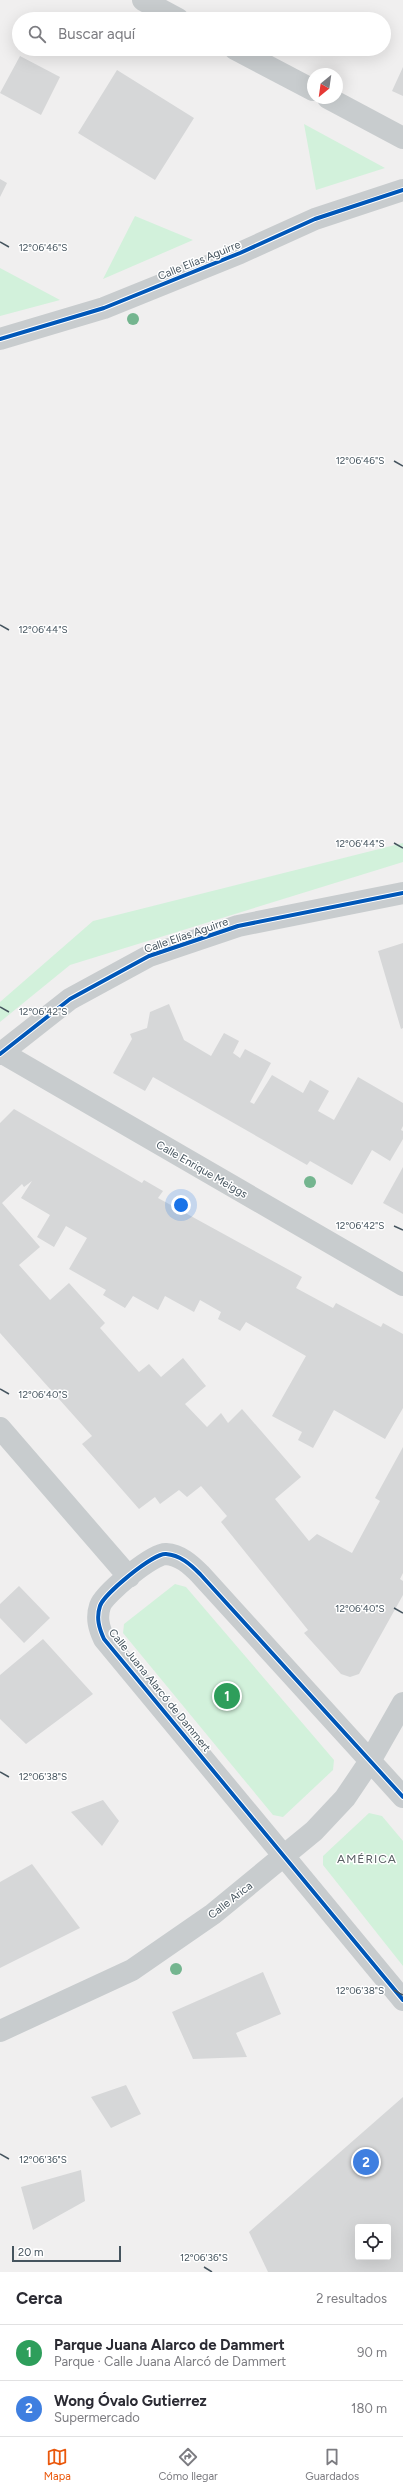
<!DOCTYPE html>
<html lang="es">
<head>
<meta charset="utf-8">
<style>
	body { margin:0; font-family:Figtree,sans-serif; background:#f2f2f3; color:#2b2b33 }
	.controls { position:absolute; right:12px; bottom:12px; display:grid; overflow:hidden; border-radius:4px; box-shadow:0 4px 16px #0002 }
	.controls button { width:36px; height:36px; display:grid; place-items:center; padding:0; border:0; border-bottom:1px solid #e1e1e2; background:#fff; color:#2b2b33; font:20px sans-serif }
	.compass { position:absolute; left:307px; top:68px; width:36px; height:36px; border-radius:50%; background:#fff; box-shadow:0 4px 16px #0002; rotate:209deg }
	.scale { position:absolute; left:12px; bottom:10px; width:109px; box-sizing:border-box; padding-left:4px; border:2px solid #45545e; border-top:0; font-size:11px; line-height:14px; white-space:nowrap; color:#45545e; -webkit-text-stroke:3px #fff; paint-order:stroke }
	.you { position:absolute; left:181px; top:1205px; width:14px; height:14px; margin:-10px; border:3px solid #fff; border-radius:50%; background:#1a73e8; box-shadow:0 0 0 6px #1a73e833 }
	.badge { display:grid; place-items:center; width:26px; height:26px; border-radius:50%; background:#ea580c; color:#fff; font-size:13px; font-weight:700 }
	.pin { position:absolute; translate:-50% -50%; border:2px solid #fff; box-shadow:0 1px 4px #0006 }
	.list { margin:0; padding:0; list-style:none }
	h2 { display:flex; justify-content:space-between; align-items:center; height:52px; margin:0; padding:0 16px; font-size:17px }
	h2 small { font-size:13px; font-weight:400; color:#7c7c81 }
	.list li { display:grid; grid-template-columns:26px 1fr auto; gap:12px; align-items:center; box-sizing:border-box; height:56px; padding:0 16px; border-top:1px solid #e1e1e2 }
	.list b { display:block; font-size:15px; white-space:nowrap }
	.list p { margin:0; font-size:13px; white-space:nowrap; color:#7c7c81 }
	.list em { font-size:13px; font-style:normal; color:#7c7c81 }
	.icon { flex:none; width:22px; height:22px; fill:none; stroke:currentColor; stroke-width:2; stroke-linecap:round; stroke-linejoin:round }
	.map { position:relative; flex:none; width:403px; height:2272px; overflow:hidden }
	.search { position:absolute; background:#fff; box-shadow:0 4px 16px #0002; left:12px; right:12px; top:12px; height:44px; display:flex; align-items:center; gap:10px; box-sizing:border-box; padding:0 14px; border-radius:22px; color:#7c7c81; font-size:15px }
	.sheet { height:164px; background:#fff }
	nav { display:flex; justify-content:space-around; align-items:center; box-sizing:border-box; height:56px; border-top:1px solid #e1e1e2; background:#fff; font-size:11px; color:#7c7c81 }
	nav a { display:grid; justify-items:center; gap:2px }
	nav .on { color:#ea580c }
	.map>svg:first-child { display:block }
</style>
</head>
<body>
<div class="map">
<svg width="403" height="2272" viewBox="0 0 403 2272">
	<rect width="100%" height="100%" fill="#f0efef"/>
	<path fill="#d2f1db" d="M304,124L385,168L316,190Z
		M135,216L193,240L103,279Z
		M0,268L60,300L0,316Z
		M403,843V862L70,965L0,1022V1002L93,921Z
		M175,1584L186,1587L334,1760L333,1770L283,1817L273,1815L123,1633L124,1624Z
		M369,1813L382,1816L403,1841V1966L323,1865V1856Z"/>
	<path fill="#d6d7d8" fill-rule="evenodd" d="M20,56L60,77L41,115L0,93Z
		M403,67V96L392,91Z
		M117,70L194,118L155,180L78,133Z
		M0,179L7,183L0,197Z
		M403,943V1028L401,1029L378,951Z
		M169,1004L184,1040L211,1056L224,1033L239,1041L233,1053L240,1058L245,1049L271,1063L250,1102L254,1104L272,1075L303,1093L310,1080L329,1091L318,1111L334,1120L358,1077L403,1103V1126L401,1130L403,1131V1139L390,1161L372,1150L352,1185L310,1161L307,1165L153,1077L145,1091L113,1073L132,1039L130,1034L147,1028L150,1012Z
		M14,1109L142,1183L144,1180L163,1191L158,1198L302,1277L296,1288L333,1308L336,1303L381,1327L383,1323L403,1334V1408L385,1439L334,1410L313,1448L298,1440L302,1432L272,1416L306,1356L246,1322L240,1331L218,1319L221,1312L200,1300L194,1312L165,1296L158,1310L133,1296L125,1308L103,1295L106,1290L69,1269L87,1238L66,1226L54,1247L37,1237L50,1215L21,1198L32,1181L24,1187L22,1184L2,1203L40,1247L19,1265L50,1300L69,1283L105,1323L100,1328L139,1372L149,1364L161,1377L183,1358L206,1386L185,1404L207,1427L221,1413L228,1423L242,1409L301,1477L275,1499L309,1541L317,1534L352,1553L380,1501L375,1498L403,1447V1573L400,1579L403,1581V1595L359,1674L350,1677L341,1674L304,1633L308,1630L221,1522L227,1516L201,1486L187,1497L179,1490L160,1504L155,1497L139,1509L82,1444L92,1436L0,1333V1123Z
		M403,1167V1214L383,1203Z
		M19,1586L50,1618L24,1643L0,1618V1604Z
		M43,1639L93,1694L26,1744L0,1719V1675Z
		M103,1800L119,1821L102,1846L71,1812Z
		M32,1864L80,1928L0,1968V1882Z
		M263,1972L281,2014L236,2033L247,2057L193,2059L172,2012Z
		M126,2085L141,2114L111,2128L91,2097Z
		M403,2097V2272H268L249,2232ZM358,2227H388V2257H358Z
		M81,2170L85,2201L33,2230L21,2187Z"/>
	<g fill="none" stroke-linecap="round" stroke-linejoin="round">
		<path stroke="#c8ccce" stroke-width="22" d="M143,0L178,19
			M235,49L313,90
			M328,98L403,138
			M0,339L104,308L240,253L315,219L403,190
			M1,1052L403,1285
			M0,1054L70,999L149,956L238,926L403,893
			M0,1428L129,1577
			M403,1797L200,1574C190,1564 180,1555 166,1554C153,1553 104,1594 100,1606C96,1618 99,1628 104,1639L403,2000
			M0,2031L132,1970L213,1914L314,1831L345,1798L370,1761L403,1703"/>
		<g stroke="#fff" stroke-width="6">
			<path id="cycleway" d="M0,339L104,308L240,253L315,219L403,190
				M0,1054L70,999L149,956L238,926L403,893
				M403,1797L200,1574C190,1564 180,1555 166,1554C153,1553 104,1594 100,1606C96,1618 99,1628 104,1639L403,2000"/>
		</g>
		<use href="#cycleway" stroke="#0057b8" stroke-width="4"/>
	</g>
	<g fill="#74b58f">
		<circle cx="133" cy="319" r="6"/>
		<circle cx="310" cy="1182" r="6"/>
		<circle cx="176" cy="1969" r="6"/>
	</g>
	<path fill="none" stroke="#45545e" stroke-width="1.5" d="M0,242L9,247M394,461L403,466M0,625L9,630M394,843L403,848M0,1007L9,1012M394,1226L403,1230M0,1389L9,1394M394,1608L403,1613M0,1772L9,1777M394,1990L403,1995M0,2154L9,2159M204,2267L212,2272"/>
	<g text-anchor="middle" stroke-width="3" stroke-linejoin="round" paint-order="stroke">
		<g font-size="11" fill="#45545e" stroke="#fff">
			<text transform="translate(199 260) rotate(-22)" y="4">Calle Elías Aguirre</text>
			<text transform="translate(186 935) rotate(-19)" y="4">Calle Elías Aguirre</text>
			<text transform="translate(202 1169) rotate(30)" y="4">Calle Enrique Meiggs</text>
			<text transform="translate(160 1690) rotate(51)" y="4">Calle Juana Alarcó de Dammert</text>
			<text transform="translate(230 1900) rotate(-38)" y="4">Calle Arica</text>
		</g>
		<g font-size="12" letter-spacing="1" fill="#5a6064" stroke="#fff">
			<text x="367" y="1863">AMÉRICA</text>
		</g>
	</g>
	<g font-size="10" text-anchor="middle" fill="#45545e" stroke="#fff" stroke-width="3" stroke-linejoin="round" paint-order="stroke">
		<text x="43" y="251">12°06'46"S</text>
		<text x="360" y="464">12°06'46"S</text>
		<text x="43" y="633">12°06'44"S</text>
		<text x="360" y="847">12°06'44"S</text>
		<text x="43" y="1015">12°06'42"S</text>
		<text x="360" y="1229">12°06'42"S</text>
		<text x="43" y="1398">12°06'40"S</text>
		<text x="360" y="1612">12°06'40"S</text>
		<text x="43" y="1780">12°06'38"S</text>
		<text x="360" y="1994">12°06'38"S</text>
		<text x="43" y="2163">12°06'36"S</text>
		<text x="204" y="2261">12°06'36"S</text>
	</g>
</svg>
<div class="controls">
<button><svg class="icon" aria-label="locate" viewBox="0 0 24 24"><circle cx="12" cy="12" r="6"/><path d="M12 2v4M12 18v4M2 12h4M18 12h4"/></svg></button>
</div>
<svg class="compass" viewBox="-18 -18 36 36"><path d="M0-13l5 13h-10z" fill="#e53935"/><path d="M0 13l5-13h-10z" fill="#7c7c81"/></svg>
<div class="scale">20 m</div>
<div class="you"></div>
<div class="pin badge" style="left:227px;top:1696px;background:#2e9e5b">1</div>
<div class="pin badge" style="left:366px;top:2162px;background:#3f7fe0">2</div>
<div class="search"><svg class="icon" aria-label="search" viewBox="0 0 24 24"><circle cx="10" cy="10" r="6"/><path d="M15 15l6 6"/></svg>Buscar aquí</div>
</div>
<section class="sheet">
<h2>Cerca<small>2 resultados</small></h2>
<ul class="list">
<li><span class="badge" style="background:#2e9e5b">1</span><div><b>Parque Juana Alarco de Dammert</b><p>Parque · Calle Juana Alarcó de Dammert</p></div><em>90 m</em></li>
<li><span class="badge" style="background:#3f7fe0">2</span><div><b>Wong Óvalo Gutierrez</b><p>Supermercado</p></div><em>180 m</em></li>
</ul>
</section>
<nav>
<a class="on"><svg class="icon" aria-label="map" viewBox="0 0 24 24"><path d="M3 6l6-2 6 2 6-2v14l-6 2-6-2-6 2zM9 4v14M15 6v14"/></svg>Mapa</a>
<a><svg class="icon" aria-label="directions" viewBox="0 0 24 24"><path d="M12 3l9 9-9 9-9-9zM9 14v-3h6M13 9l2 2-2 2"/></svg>Cómo llegar</a>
<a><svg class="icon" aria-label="saved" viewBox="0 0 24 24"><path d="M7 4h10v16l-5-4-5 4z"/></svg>Guardados</a>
</nav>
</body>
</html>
